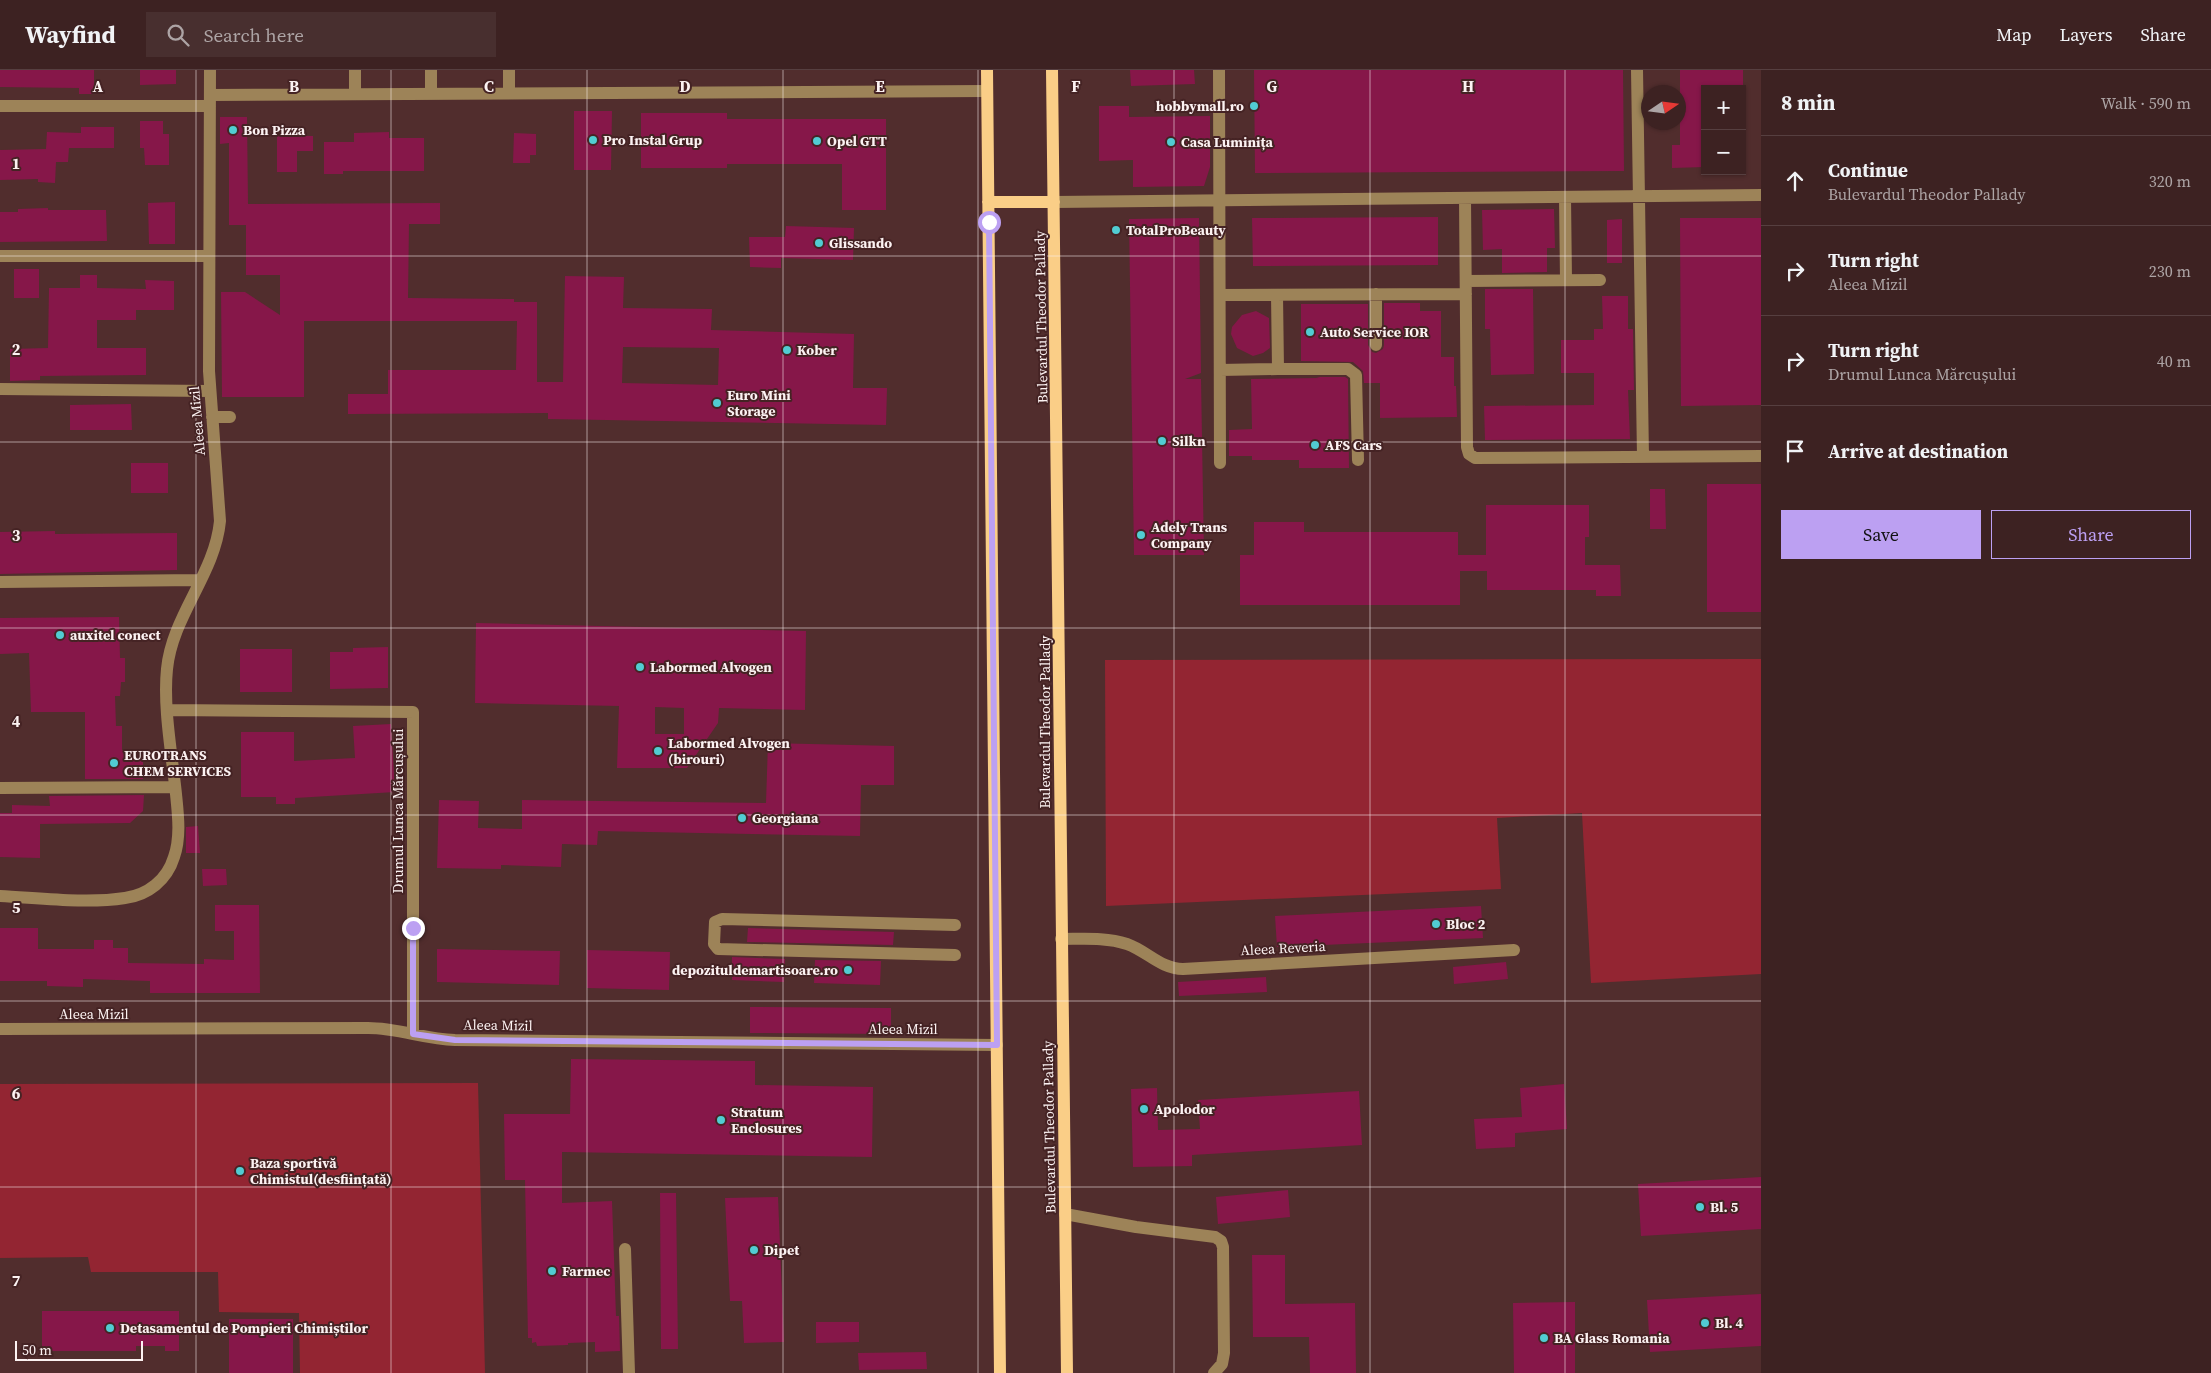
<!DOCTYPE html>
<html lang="en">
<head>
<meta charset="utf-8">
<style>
	body { margin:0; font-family:"Source Serif 4",serif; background:#482f2f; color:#f1f3f6 }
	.controls { position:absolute; right:15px; top:15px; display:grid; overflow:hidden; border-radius:0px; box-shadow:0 1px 4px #0004 }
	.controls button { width:45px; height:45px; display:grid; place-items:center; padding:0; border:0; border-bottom:1px solid #563f40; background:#3d2222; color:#f1f3f6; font:25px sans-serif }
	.compass { position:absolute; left:1641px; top:15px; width:45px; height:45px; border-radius:50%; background:#3d2222; box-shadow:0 1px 4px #0004; rotate:77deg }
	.scale { position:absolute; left:15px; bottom:12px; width:128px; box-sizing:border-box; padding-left:5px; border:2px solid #fcf2f2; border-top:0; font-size:14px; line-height:18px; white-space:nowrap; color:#fcf2f2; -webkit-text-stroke:4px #452324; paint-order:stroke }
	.stop { position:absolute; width:15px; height:15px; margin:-11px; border:4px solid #bca0f2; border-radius:50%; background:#fff }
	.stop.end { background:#bca0f2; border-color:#fff; box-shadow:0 1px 5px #0008 }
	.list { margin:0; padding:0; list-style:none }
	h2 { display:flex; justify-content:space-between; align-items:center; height:65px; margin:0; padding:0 20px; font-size:21px }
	h2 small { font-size:16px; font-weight:400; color:#ada4a5 }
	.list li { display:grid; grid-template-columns:32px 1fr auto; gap:15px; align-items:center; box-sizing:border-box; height:90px; padding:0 20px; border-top:1px solid #563f40 }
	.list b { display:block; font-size:19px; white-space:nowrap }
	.list p { margin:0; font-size:16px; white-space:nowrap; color:#ada4a5 }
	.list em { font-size:16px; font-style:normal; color:#ada4a5 }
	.actions { display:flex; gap:10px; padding:15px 20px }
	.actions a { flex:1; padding:11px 0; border:1px solid #bca0f2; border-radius:0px; text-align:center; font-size:18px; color:#bca0f2 }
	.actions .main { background:#bca0f2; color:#111 }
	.icon { flex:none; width:28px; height:28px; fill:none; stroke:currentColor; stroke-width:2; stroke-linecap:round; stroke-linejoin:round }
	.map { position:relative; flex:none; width:1761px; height:1303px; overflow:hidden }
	header { display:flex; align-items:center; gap:30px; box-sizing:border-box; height:70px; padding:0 25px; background:#3d2222; border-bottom:1px solid #563f40 }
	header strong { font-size:24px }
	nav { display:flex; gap:28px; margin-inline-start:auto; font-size:18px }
	.search { width:350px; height:45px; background:#482f2f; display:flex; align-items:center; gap:12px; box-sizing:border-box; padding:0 18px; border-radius:0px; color:#ada4a5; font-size:19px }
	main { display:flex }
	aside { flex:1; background:#3d2222 }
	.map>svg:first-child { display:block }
</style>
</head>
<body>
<header>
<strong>Wayfind</strong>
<div class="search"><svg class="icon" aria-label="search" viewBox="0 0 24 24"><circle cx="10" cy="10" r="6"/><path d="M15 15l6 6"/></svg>Search here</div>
<nav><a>Map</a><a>Layers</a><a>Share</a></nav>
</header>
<main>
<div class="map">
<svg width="1761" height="1303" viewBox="0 0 1761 1303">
	<rect width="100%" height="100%" fill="#512d2d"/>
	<path fill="#932532" d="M1761,589V904L1591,913L1582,743L1497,748L1501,819L1106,836L1105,590Z
		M478,1013L485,1303H300L299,1243L219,1242L218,1202H91L88,1187L0,1188V1014Z"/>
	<path fill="#861749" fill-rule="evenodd" d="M0,0H94V24H79V18L0,17Z
		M140,0H176V14L140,15Z
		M1130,0H1194L1195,14L1131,16Z
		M1254,0H1623L1624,101L1255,103Z
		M1680,0H1743V19H1705V97L1672,98V75H1680Z
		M1099,36H1129V47L1210,46V97L1204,116L1133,117V90L1099,91Z
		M574,41H612L611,100H574Z
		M641,43H727V49H886V140H842V94H727V98H641Z
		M220,47H247L248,134L440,133V154H409L408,228L514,229V232H537V312H563L565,206L624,207L623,238L712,239L711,260L854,264L853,318H887L886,355L548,349V343L348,344V324H388V300H516L517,251H304V327H222L221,222H245L280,245V205H246V155H229V73L220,74ZM623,277L719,278L718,315L622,313Z
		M140,51H163V64H169V95H145L144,78H140Z
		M81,57H114V78H69L68,92H56L55,113L38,112V109L0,110V80L46,79L47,62L81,63Z
		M389,62V68H424V101H343V104H324V72H354V63Z
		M514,63L536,64V85H530V93H513Z
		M277,66H313V81H297V102H277Z
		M175,132V174H149L148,133Z
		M48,138V140H106L107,171L0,172V142H18V139Z
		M1554,139L1555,178H1547V202L1502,203V179L1483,180L1482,140Z
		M1438,147V195L1253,196L1252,148Z
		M1199,148L1201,303L1185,309H1201L1204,485H1134L1129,149Z
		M1680,148H1761V335L1681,336Z
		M1622,149V193H1607V150Z
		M786,156L854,158L853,190L781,188V198L750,197L749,167H785Z
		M14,199H39V228H14Z
		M80,205H97V218L146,219L145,210L174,211V240H136V250H97V278H146V305L40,306V310L10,311V279L48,278L49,218H80Z
		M1485,219H1533L1534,304L1491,305L1490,259H1485Z
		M1602,226H1628V259H1633L1634,320H1628L1630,369L1485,370L1484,336L1594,335V303H1561V270H1594V259H1603Z
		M1384,233H1420V241H1441V287H1454V316H1456L1457,347L1380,348V313H1364L1363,301L1353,292L1301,291V234H1368V275L1372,282L1376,283L1383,279L1384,275Z
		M1256,241L1269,248L1270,278L1263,283L1253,286L1237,278L1231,264L1232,257L1242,245Z
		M1316,307H1345L1348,309L1349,398H1299V390H1252V386H1229V360L1252,359L1251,309L1320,308Z
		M131,334L132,360H70V335Z
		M131,393H168V423H131Z
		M1707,414H1761V542H1707Z
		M1650,419H1665L1666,459H1650Z
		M1486,435H1589V467H1585V495H1620L1621,526H1596V520H1487V501H1460V535H1240V485H1254V452H1304V462H1458V485H1486Z
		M55,461V464L177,463V500L0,504V462Z
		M119,547L120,588H125V612H121L120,626H115L116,656H122V680H143V709H85V642H31L29,583L0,584V548Z
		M476,553L806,561L805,640L719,638L718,653L687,698H617L619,636L475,633ZM655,637L684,638V664H655Z
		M388,577V618L330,619V582H353V578Z
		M240,579H292V622H240Z
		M391,654L395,722L295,728V734H276V727H241V662H294V691L355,688L353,656Z
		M768,673L894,676V715H861L860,766L598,761L597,775L562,774L561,797L501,795V799L437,798L439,730L479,731L478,758L522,759V730L766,733Z
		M144,725L143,741L130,753L40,754V788L0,787V743H12V735L50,736L49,726Z
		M198,756L200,783H186V757Z
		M202,799H226L227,815L203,816Z
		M215,835H259L260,923H150V911L83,909V917L47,916V911H0V858H38V879H94V870H113V878H128V893L204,894V889L234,890V861H215Z
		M1481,836L1483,868L1277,877L1275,846Z
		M748,858L894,862L893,875L747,872Z
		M437,879L560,881L559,915L437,912Z
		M587,880L670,882L669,920L587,918Z
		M732,887L785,889L784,912L732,910Z
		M815,890L881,891L880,915L814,913Z
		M1506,892L1508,909L1454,914L1453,897Z
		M1266,907L1267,922L1179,926L1178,912Z
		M750,937L891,938V964L750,963Z
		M571,989L755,991V1015L873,1017L872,1087L562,1082V1133L612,1131L616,1246H619L620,1281L595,1282V1272L568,1273V1275L537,1276L536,1272L532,1273V1268H528L525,1110H505L504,1044H570Z
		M1564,1014L1567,1059L1515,1063V1077L1476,1079L1474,1049L1522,1047L1520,1018Z
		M1157,1018L1158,1060L1200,1059L1198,1030L1359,1021L1362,1075L1192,1085V1096L1133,1097L1131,1019Z
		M1761,1107V1159L1641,1166L1638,1114Z
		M1288,1120L1290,1147L1218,1154L1216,1127Z
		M660,1123H676L678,1279H661Z
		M778,1127L784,1272L744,1273L742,1231H730L725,1128Z
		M1252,1185H1285V1234L1355,1233L1356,1303H1310L1309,1267H1253Z
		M1761,1224V1276L1650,1282L1647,1230Z
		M1575,1232V1303H1514L1513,1233Z
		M42,1241H179V1281H165V1276H136V1281H42Z
		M229,1249H293V1303H229Z
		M816,1252H859V1272L816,1273Z
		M926,1282L927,1299L859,1300L858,1283Z"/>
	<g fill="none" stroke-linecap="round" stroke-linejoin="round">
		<path stroke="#9d8358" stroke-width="12" d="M355,0V24
			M431,0V23
			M509,0V23
			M1219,0L1220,393
			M1637,0L1643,387
			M210,25L987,21
			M0,36H210
			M1565,127L1566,210
			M1465,128L1467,377L1469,384L1475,388L1761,386
			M1054,132L1761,125
			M0,186H209
			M1466,211L1600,210
			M1376,224V275
			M1220,225L1466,224
			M1277,225L1278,299H1348L1356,305L1358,390
			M1220,300L1278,299
			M0,319L210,321
			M212,347H230
			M0,512L199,510
			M168,640L413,642V964
			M0,718L175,717
			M0,826C39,828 87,834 125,828C148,825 167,810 174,787C181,767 178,744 176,724C172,685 163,637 167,599C172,546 215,504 220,451L209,301L210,0
			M955,855L722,849L715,852L714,874L718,879L955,885
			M1061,869C1083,869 1106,867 1127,874C1147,881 1161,899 1183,899L1514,880
			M0,959L368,958C398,958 425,969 455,970L997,975
			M1065,1144L1136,1157L1215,1167L1221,1171L1223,1177L1224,1283L1222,1294L1214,1303
			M625,1179L629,1303"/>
		<path stroke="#face87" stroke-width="12" d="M987,0L1000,1303
			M1052,0L1067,1303
			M988,132H1054"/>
	</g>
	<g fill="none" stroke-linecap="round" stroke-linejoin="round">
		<path stroke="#bca0f2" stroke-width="6" d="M413,858V964L455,970L997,975L989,152"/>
	</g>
	<path fill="none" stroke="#fcf2f2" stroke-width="1" stroke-opacity="0.55" d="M196,0V1303M391,0V1303M587,0V1303M783,0V1303M978,0V1303M1174,0V1303M1370,0V1303M1565,0V1303M0,186H1761M0,372H1761M0,558H1761M0,745H1761M0,931H1761M0,1117H1761"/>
	<g fill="#51ccd2" stroke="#452324" stroke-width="2">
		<circle cx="1254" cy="36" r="5"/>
		<circle cx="233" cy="60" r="5"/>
		<circle cx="593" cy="70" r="5"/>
		<circle cx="817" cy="71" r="5"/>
		<circle cx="1171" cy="72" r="5"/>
		<circle cx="1116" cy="160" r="5"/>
		<circle cx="819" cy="173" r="5"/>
		<circle cx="1310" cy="262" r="5"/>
		<circle cx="787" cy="280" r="5"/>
		<circle cx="717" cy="333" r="5"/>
		<circle cx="1162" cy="371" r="5"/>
		<circle cx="1315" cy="375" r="5"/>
		<circle cx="1141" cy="465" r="5"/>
		<circle cx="60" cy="565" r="5"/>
		<circle cx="640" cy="597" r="5"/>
		<circle cx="658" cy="681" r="5"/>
		<circle cx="114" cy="693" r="5"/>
		<circle cx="742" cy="748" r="5"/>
		<circle cx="1436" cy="854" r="5"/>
		<circle cx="848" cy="900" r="5"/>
		<circle cx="1144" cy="1039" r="5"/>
		<circle cx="721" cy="1050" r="5"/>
		<circle cx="240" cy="1101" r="5"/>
		<circle cx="1700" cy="1137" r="5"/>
		<circle cx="754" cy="1180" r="5"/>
		<circle cx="552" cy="1201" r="5"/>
		<circle cx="1705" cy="1253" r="5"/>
		<circle cx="110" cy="1258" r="5"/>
		<circle cx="1544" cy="1268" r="5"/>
	</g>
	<g text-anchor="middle" stroke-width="4" stroke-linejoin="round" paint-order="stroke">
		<g font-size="14" font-weight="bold" fill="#fcf2f2" stroke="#452324" text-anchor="start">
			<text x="1244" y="41" text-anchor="end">hobbymall.ro</text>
			<text x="243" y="65">Bon Pizza</text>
			<text x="603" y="75">Pro Instal Grup</text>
			<text x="827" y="76">Opel GTT</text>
			<text x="1181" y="77">Casa Luminița</text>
			<text x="1126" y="165">TotalProBeauty</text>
			<text x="829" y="178">Glissando</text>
			<text x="1320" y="267">Auto Service IOR</text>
			<text x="797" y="285">Kober</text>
			<text x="727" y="330">Euro Mini<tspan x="727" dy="16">Storage</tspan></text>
			<text x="1172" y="376">Silkn</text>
			<text x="1325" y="380">AFS Cars</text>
			<text x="1151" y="462">Adely Trans<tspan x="1151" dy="16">Company</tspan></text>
			<text x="70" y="570">auxitel conect</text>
			<text x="650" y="602">Labormed Alvogen</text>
			<text x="668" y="678">Labormed Alvogen<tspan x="668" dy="16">(birouri)</tspan></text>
			<text x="124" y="690">EUROTRANS<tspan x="124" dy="16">CHEM SERVICES</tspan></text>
			<text x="752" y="753">Georgiana</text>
			<text x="1446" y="859">Bloc 2</text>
			<text x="838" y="905" text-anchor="end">depozituldemartisoare.ro</text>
			<text x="1154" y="1044">Apolodor</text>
			<text x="731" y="1047">Stratum<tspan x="731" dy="16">Enclosures</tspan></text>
			<text x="250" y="1098">Baza sportivă<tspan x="250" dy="16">Chimistul(desființată)</tspan></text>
			<text x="1710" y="1142">Bl. 5</text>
			<text x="764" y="1185">Dipet</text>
			<text x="562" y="1206">Farmec</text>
			<text x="1715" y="1258">Bl. 4</text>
			<text x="120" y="1263">Detasamentul de Pompieri Chimiștilor</text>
			<text x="1554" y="1273">BA Glass Romania</text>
		</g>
		<g font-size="14" fill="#fcf2f2" stroke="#452324">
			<text transform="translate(1041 247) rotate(-91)" y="5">Bulevardul Theodor Pallady</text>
			<text transform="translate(197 351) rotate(-95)" y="5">Aleea Mizil</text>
			<text transform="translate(1045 652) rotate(-90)" y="5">Bulevardul Theodor Pallady</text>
			<text transform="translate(398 741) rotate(-90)" y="5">Drumul Lunca Mărcușului</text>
			<text transform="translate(1283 878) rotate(-3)" y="5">Aleea Reveria</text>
			<text x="94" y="949">Aleea Mizil</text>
			<text transform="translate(498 955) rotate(1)" y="5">Aleea Mizil</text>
			<text x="903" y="964">Aleea Mizil</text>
			<text transform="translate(1049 1057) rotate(-91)" y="5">Bulevardul Theodor Pallady</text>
		</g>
	</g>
	<g font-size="16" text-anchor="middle" font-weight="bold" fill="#fcf2f2" stroke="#452324" stroke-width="4" stroke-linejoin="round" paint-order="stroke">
		<text x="98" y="22">A</text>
		<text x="294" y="22">B</text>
		<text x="489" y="22">C</text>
		<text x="685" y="22">D</text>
		<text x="880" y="22">E</text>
		<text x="1076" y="22">F</text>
		<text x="1272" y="22">G</text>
		<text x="1468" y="22">H</text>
		<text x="16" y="99">1</text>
		<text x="16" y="285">2</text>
		<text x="16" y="471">3</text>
		<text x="16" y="657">4</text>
		<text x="16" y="843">5</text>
		<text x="16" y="1029">6</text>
		<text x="16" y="1216">7</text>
	</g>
</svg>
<div class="controls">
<button>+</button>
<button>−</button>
</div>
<svg class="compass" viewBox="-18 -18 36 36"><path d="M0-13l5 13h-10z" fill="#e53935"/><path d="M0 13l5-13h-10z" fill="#ada4a5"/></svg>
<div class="scale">50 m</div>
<div class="stop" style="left:989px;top:152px"></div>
<div class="stop end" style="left:413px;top:858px"></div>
</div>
<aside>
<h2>8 min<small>Walk · 590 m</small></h2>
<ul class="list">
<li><svg class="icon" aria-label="ahead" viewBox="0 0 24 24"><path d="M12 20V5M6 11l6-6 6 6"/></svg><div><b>Continue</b><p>Bulevardul Theodor Pallady</p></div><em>320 m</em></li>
<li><svg class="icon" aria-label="right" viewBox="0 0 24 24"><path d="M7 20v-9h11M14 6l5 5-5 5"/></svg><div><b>Turn right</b><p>Aleea Mizil</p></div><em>230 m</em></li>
<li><svg class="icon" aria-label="right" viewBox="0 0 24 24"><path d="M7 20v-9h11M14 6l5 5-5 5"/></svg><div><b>Turn right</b><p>Drumul Lunca Mărcușului</p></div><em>40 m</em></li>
<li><svg class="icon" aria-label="arrive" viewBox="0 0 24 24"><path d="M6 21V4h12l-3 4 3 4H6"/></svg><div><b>Arrive at destination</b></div></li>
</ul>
<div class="actions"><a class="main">Save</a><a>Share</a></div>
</aside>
</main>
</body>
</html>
